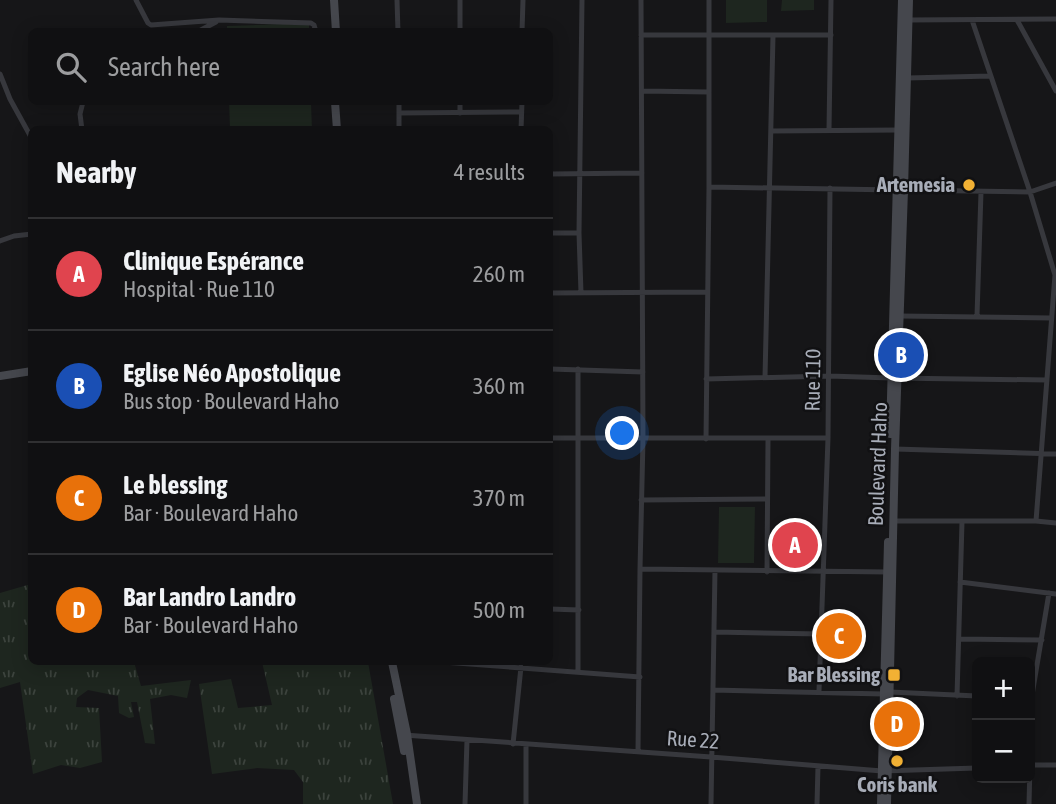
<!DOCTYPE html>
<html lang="en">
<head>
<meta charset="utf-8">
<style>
	body { margin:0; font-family:"Asap Condensed",sans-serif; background:#1e1e20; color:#f1f3f6 }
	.controls { position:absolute; right:21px; bottom:21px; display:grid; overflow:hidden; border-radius:10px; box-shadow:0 4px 18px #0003 }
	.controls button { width:63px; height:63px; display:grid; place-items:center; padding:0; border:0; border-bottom:2px solid #303032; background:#101012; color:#f1f3f6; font:35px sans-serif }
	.you { position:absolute; left:623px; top:434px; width:24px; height:24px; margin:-18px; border:5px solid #fff; border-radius:50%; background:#1a73e8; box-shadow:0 0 0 10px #1a73e833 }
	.badge { display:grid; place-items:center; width:46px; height:46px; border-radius:50%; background:#f2b134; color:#fff; font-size:23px; font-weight:700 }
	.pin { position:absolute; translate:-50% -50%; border:4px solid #fff; box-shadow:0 2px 7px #0006 }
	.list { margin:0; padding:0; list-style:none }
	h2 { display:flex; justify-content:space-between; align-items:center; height:91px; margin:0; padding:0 28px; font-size:30px }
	h2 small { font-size:23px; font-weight:400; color:#9c9d9f }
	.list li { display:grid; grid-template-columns:46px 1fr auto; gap:21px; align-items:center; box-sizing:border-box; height:112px; padding:0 28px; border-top:2px solid #303032 }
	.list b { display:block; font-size:26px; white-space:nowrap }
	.list p { margin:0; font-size:23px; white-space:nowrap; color:#9c9d9f }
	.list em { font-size:23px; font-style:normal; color:#9c9d9f }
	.icon { flex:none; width:38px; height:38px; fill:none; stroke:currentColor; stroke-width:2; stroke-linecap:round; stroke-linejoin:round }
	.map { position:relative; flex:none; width:1056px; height:804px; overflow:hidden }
	.search { position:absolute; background:#101012; box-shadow:0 4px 18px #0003; left:28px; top:28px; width:525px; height:77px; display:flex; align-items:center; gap:18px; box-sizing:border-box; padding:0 24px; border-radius:10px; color:#9c9d9f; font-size:26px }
	.panel { position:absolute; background:#101012; box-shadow:0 4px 18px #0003; left:28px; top:126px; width:525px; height:539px; border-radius:10px }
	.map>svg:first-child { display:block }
</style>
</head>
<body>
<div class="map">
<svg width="1056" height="804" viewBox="0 0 1056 804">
	<defs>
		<pattern id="grass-tufts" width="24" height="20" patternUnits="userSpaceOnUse" patternTransform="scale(1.75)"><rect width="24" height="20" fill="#1e261f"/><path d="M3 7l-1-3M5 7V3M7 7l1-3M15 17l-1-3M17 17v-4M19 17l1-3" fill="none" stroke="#3c433d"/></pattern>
	</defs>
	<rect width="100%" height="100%" fill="#161618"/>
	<path fill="url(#grass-tufts)" d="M31,584L32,662H134L141,686L191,680L187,698L171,695L150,699L155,744L145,743L137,702H131L134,717L129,718L119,713L118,696L88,690L77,698L76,707L99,708L102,762L80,768L61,765L33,774L20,682L0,688V593Z
		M262,662H368L393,804H303V782L294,770L257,768L212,774L199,684L231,679L238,708L272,705Z"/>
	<path fill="#1e261f" d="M726,0H767V22L726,23Z
		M782,0H814V10L781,11Z
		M309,23V31H227V26Z
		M229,102H311L312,129H230Z
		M719,507H755L754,563H718Z"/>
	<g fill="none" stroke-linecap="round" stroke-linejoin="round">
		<path stroke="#37383d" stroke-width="5" d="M136,0L148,23L151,25L219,20L311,23L314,25L316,32
			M397,0L398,32
			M460,0V32
			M908,20L1056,19
			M972,20L1030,192L1055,275L1036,521
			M1017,20L1056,91
			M197,32L216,22
			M522,32L523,0
			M641,35H831
			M0,74L10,99L32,139
			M907,78L991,76
			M642,91L709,92
			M399,102V130
			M460,102V113
			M399,113L521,112
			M82,130L80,114L83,102
			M521,130L522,102
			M829,130L831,0
			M771,131L899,130
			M550,174L642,173
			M709,187L896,190
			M904,190L1030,192L1056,183
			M550,233H579
			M0,241L14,236L32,234
			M550,293L707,292
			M581,293L579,233L582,0
			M900,316L1051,318
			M977,316L981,192
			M550,369L643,372
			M578,369V672
			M765,377L773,36
			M706,379L829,376L891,378L1047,380
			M550,438H828
			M706,439L709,187V0
			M895,449L1056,454
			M641,500L767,499
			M893,521H1036L1056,523
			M640,569L889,572
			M767,572L768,440
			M960,582L1056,594
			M550,609L579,610
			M714,632L822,634
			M959,639L1042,640
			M443,662L640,677
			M713,690L884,694
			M819,691L828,438L830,188
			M890,692L977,696
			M957,696L962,522
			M1030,707L1049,593
			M404,735L711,757L882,771L977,768
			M513,744L521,667
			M526,745V804
			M638,751L640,569L643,439L641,0
			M1030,765H1056
			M465,804L467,740
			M711,804L715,570
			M817,804L818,766
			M1029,804L1030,765"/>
		<path stroke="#45474d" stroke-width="8" d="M334,0L336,32
			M335,102L337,130
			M0,376L32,371
			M890,434L902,0
			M392,662L407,734L417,804
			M394,699L404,751
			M881,804L888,542
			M887,804L895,449L904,190L909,0"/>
	</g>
	<g fill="#f2b134" stroke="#111113" stroke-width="2.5">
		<circle cx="969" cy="185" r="7"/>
		<rect x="887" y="668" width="14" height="14" rx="3.5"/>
		<circle cx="897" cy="761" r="7"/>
	</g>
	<g text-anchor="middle" stroke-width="5" stroke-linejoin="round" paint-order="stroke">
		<g font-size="21" font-weight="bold" fill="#a8adb8" stroke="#111113" text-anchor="end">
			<text x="955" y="192">Artemesia</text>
			<text x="880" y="682">Bar Blessing</text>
			<text x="897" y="792" text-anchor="middle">Coris bank</text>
		</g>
		<g font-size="21" fill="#a8adb8" stroke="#111113">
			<text transform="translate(813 380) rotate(-89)" y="7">Rue 110</text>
			<text transform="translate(878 464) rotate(-88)" y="7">Boulevard Haho</text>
			<text transform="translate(693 740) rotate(4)" y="7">Rue 22</text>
		</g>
	</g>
</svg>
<div class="controls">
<button>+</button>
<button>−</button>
</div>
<div class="you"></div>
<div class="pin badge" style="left:795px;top:545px;background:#e0444e">A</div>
<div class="pin badge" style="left:901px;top:355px;background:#1a4fb4">B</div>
<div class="pin badge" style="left:839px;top:636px;background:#e8710a">C</div>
<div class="pin badge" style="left:897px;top:724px;background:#e8710a">D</div>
<div class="search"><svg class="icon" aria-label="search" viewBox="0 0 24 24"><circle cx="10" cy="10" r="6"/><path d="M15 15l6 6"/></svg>Search here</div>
<section class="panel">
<h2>Nearby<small>4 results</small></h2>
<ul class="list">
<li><span class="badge" style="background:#e0444e">A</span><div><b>Clinique Espérance</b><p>Hospital · Rue 110</p></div><em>260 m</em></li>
<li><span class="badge" style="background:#1a4fb4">B</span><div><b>Eglise Néo Apostolique</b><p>Bus stop · Boulevard Haho</p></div><em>360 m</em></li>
<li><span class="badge" style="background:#e8710a">C</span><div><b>Le blessing</b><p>Bar · Boulevard Haho</p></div><em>370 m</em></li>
<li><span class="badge" style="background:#e8710a">D</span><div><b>Bar Landro Landro</b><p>Bar · Boulevard Haho</p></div><em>500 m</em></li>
</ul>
</section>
</div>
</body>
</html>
